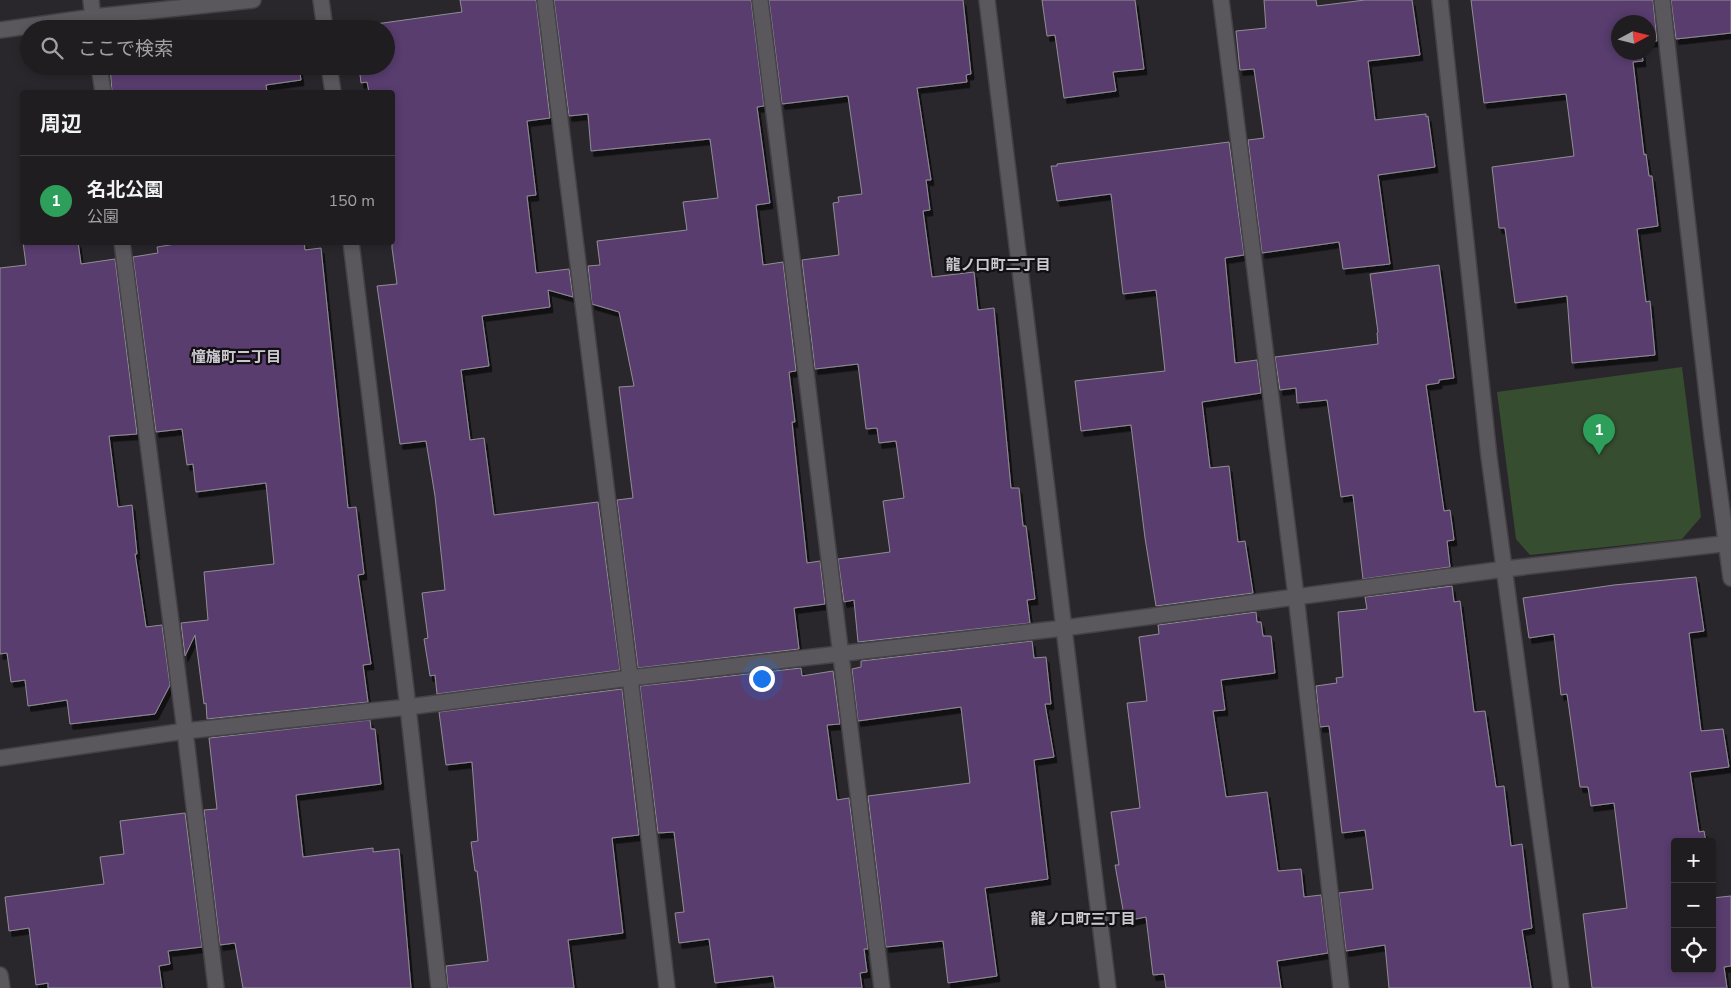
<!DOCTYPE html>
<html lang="ja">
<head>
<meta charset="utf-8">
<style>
	body { margin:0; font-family:"Nunito Sans","Noto Sans JP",sans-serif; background:#2d2a2e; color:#f1f3f6 }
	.controls { position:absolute; right:15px; bottom:15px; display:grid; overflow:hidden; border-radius:5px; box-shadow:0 2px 8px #0003 }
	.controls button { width:45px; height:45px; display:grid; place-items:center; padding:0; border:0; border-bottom:1px solid #3d3b3f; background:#201d21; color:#f1f3f6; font:25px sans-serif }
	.compass { position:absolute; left:1611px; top:15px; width:45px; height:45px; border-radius:50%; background:#201d21; box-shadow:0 2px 8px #0003; rotate:83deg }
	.you { position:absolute; left:761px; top:678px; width:18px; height:18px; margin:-12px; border:4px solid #fff; border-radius:50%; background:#1a73e8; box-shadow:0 0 0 8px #1a73e833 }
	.badge { display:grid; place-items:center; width:32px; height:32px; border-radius:50%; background:#78d259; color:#fff; font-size:16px; font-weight:700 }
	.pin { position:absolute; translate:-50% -41px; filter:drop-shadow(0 1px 2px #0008) }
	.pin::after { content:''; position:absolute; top:26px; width:18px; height:15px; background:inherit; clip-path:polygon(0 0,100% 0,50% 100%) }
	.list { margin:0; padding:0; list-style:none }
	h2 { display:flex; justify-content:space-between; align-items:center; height:65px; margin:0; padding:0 20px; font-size:21px }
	h2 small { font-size:16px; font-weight:400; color:#a2a2a5 }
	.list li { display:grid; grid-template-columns:32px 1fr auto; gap:15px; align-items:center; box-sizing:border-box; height:90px; padding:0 20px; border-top:1px solid #3d3b3f }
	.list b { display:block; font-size:19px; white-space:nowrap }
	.list p { margin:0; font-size:16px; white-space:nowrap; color:#a2a2a5 }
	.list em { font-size:16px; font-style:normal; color:#a2a2a5 }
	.icon { flex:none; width:28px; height:28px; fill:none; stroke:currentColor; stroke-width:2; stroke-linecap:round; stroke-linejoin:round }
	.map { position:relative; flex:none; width:1731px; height:988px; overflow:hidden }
	.search { position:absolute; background:#201d21; box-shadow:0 2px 8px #0003; left:20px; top:20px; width:375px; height:55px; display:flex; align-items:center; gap:12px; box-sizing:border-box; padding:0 18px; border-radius:28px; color:#a2a2a5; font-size:19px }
	.panel { position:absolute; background:#201d21; box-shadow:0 2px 8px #0003; left:20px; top:90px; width:375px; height:155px; border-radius:5px }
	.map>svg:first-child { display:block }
</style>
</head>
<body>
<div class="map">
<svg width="1731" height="988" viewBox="0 0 1731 988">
	<defs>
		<filter id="shadow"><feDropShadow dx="3" dy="5.5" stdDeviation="0" flood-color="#0009"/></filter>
	</defs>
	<rect width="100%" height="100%" fill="#2a272c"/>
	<path fill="#364d2f" d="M1682,367L1701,517L1682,539L1530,555L1516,539L1497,392Z"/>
	<path fill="#593e6e" stroke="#918d94" filter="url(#shadow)" d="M460,0H536L550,118L527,121L536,195L527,196L536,273L569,269L573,297L548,290L550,307L482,316L489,366L461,370L470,440L484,438L494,515L598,502L620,670L437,694L435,675L430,676L424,639L428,638L422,593L445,590L435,496L426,441L400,444L377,286L397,284L392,248V92H369L367,82L361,83L359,66H386V29H355L354,27L462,12Z
		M554,0H751L764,106L757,107L770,203L756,205L763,265L783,262L796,371L789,372L795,422H792L807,563L820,561L825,604L794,608L799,649L638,668L617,500L633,498L619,387L634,386L619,312L592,304L588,266L600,265L597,241L687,230L683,202L718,198L710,139L591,151L588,114L569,116Z
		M769,0H963L971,74L966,75L967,82L917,88L931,180H926L930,210L923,211L932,277L974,272L978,310L994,308L1011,488H1019L1023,526H1026L1035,599L1027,600L1030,623L858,642L854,600L844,602L838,559L890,552L883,501L904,498L896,441L879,443L877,428L866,429L858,364L815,369L802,260L839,255L833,203L839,202L838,197L862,194L848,96L782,104Z
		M1042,0H1135L1144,69L1113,72L1116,91L1064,98L1055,35L1047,36Z
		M1264,0H1316L1317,6L1365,0H1412L1420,55L1368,61L1375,120L1426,114V117L1428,116L1435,167L1378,175L1390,264L1343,269L1339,242L1262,253L1248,140L1264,138L1254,69L1240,70L1236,31L1266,28Z
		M1471,0H1653L1657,41L1648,42V22H1618V52H1642L1643,61L1633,62L1644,155L1646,154L1649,176H1652L1658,226L1637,229L1646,302L1650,301L1655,355L1572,363L1567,296L1515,303L1505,228H1499L1492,167L1574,156L1566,94L1484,103Z
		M1671,0H1731V33L1676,39Z
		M292,22L293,29H245Z
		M110,66H299L301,80L266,85L267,92H112Z
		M1229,142L1244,255L1225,258L1235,363L1257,360L1261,393L1202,402L1210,468L1229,466L1238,542L1245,541L1253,593L1156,606L1145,538L1131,425L1081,431L1075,381L1165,371L1156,290L1123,294L1111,194L1057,201L1051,166H1057V164Z
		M23,242H78L81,264L115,259L137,434L109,436L118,507L132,505L137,554H135L146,627L162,625L170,685L155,714L70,724L67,700L28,706L25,680L11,682L7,653L0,654V268L26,265Z
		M188,242H304L305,250L321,248L348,508L356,507L364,574L358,575L371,664L363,665L368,702L207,719L206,703L204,704L195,635L185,656L181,623L208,620L204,572L274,564L266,483L196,492L193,464L187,465L182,429L156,432L133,257L158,253L157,247Z
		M1439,265L1454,378L1439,380V383L1426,385L1444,511L1450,510L1454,540L1447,541L1450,567L1363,579L1353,495L1341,497L1327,400L1297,403L1296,388L1280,390L1275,357L1378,344L1377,333L1378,332L1370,274Z
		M1696,577L1704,631L1689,633L1701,731L1723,729L1729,767L1690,772L1699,832L1704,831L1706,842H1675V969H1712V897V898L1731,896V966L1724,967L1727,988H1592L1583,914L1627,908L1614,803L1591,806L1588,787H1580L1567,694L1561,695L1554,634L1529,638L1523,598L1614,585Z
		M1452,586L1454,602L1460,601L1474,712L1485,711L1496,787L1504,786L1511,846L1522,844L1532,928L1522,930L1531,988H1389L1385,945L1346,951L1339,893L1373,889L1365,830L1342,833L1329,726L1320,727L1316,686L1337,683L1336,678L1343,677L1338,612L1367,609L1365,597Z
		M1256,612L1257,622H1261L1263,636H1271L1275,673L1221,680L1225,710L1213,711L1226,797L1267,792L1278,871L1301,869L1304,897L1321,895L1328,953L1277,961L1281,988H1166L1164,974L1153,975L1146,917L1125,921L1115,865H1119L1111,812L1140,808L1127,703L1147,701L1139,637L1159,634L1158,625Z
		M1032,641L1034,658L1046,657L1051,704H1045L1054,757L1034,760L1048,879L985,888L997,976L948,983L943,941L886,947L868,796L970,783L961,707L858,721L852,669L861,667V661Z
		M801,668L802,676L833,671L840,724L827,725L837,800L849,798L868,949H864L867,972L860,973L862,988H775L773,976L715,983L709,939L679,943L675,913L684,912L674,832L658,833L640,686Z
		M622,689L639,835L612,838L623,933L568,940L574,988H448L446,966L488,961L477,871H475L471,842L478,841L472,762L446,765L439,712Z
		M370,720L371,729H375L381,784L296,795L303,857L373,848V852L399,849L411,988H243L235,943L220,945L204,810L217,809L209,738Z
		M185,813L202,947L168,951L170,964L159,966L162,988H48V983L36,985L29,928L9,931L5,897L104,884L100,857L124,854L120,821Z"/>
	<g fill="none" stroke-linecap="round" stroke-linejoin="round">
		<g stroke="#444247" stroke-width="18">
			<path id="street" d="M91,0L94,29
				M321,0L325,29
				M545,0L630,678L667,988
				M760,0L882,988
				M987,0L1108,988
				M1221,0L1296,596L1341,988
				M1440,0L1489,457L1561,988
				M1662,0L1712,437L1731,578
				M0,30L93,17L253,0
				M99,66L103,92
				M329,66L333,92
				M122,242L185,731L216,988
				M351,242L408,707L439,988
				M0,758L185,731L408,707L630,678L1064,628L1505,569L1731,543
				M0,975L2,988"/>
		</g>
		<use href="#street" stroke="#5a575d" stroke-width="15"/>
	</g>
	<g text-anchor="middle" stroke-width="4.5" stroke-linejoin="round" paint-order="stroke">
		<g font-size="15" font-weight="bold" fill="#ccc8d0" stroke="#121013">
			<text x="998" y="270">龍ノ口町二丁目</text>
			<text x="236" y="362">憧旛町二丁目</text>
			<text x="1083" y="924">龍ノ口町三丁目</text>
		</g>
	</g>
</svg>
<div class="controls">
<button>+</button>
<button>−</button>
<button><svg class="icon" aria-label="locate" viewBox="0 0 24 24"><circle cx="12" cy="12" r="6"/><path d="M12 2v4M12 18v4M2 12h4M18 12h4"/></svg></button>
</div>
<svg class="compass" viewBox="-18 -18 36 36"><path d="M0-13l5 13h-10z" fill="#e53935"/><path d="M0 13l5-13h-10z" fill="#a2a2a5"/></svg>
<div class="you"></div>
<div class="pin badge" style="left:1599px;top:455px;background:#2e9e5b">1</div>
<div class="search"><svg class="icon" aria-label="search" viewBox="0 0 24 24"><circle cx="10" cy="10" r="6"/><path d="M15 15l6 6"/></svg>ここで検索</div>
<section class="panel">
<h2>周辺<small></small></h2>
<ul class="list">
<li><span class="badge" style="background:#2e9e5b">1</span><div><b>名北公園</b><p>公園</p></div><em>150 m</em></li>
</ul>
</section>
</div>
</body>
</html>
